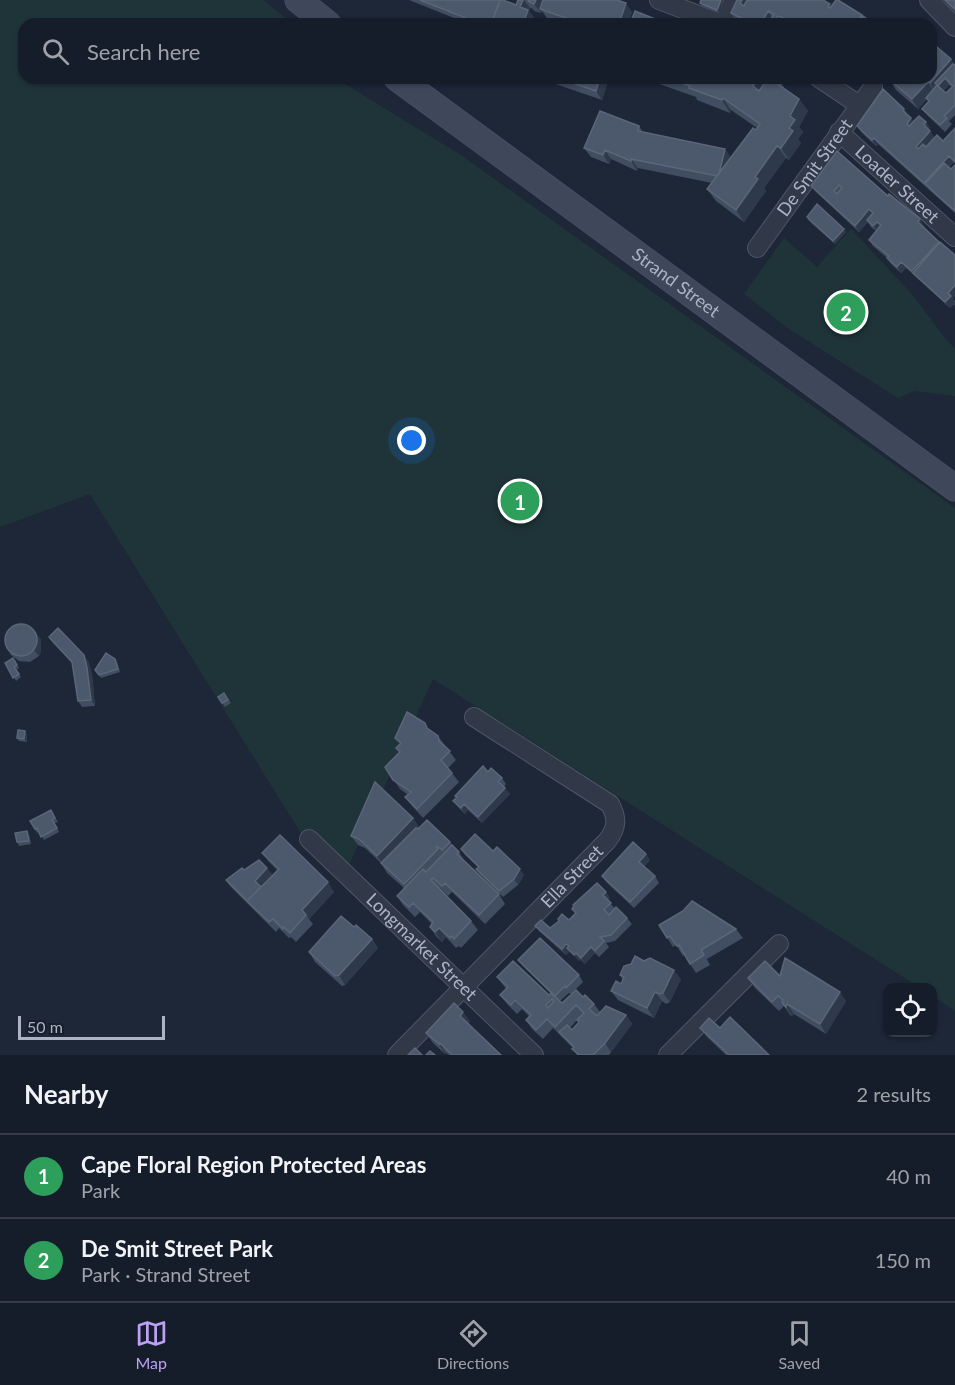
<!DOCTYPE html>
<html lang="en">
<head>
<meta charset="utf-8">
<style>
	body { margin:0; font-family:Lato,sans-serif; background:#232a36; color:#f1f3f6 }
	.controls { position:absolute; right:18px; bottom:18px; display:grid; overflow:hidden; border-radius:12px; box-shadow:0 2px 4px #0004 }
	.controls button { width:54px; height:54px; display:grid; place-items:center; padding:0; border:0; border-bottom:2px solid #353b47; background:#161d2a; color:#f1f3f6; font:30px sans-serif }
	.scale { position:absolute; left:18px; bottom:15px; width:147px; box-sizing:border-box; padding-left:6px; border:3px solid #abb3c5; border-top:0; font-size:16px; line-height:21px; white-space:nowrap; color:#abb3c5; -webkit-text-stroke:4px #171e2c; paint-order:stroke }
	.you { position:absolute; left:412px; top:441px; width:21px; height:21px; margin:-15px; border:4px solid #fff; border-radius:50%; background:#1a73e8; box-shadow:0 0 0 9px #1a73e833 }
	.badge { display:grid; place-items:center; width:39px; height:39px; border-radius:50%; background:#bca0f2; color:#fff; font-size:20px; font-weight:700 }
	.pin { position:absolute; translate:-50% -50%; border:3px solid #fff; box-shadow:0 2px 6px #0006 }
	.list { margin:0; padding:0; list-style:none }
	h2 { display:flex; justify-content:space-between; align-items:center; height:78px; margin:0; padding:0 24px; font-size:26px }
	h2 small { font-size:20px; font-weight:400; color:#9ea2a8 }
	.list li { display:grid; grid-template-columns:39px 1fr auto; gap:18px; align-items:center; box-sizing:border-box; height:84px; padding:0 24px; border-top:2px solid #353b47 }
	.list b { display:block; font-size:22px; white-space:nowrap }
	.list p { margin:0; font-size:20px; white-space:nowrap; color:#9ea2a8 }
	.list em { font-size:20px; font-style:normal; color:#9ea2a8 }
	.icon { flex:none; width:33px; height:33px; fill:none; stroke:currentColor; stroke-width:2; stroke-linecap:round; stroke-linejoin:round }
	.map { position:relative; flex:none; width:955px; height:1055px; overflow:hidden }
	.search { position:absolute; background:#161d2a; box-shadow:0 2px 4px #0004; left:18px; right:18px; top:18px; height:66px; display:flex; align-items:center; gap:15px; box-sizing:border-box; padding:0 21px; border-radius:18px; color:#9ea2a8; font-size:22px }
	.sheet { height:246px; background:#161d2a }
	nav { display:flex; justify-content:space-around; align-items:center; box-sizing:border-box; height:84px; border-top:2px solid #353b47; background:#161d2a; font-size:16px; color:#9ea2a8 }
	nav a { display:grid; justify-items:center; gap:3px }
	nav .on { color:#bca0f2 }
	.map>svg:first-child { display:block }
</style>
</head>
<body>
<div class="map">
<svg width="955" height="1055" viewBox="0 0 955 1055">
	<rect width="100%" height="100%" fill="#1d2738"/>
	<path fill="#1f3439" d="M0,0H263L293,24H24V78H335L461,155L955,508V1011L933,996L932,988L919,987L433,679L344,876L312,851L90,494L0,527Z
		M851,229L911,293L945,338L955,349V396L915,391L898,398L789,329L744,294L784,238L817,267Z"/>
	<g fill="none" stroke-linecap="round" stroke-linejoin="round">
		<g stroke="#4f5666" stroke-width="20">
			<g id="street">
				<path d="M659,0L722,24"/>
				<path d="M929,0L955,27"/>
				<path d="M723,24L734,0"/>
				<path d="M819,78L859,105"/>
				<path id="s1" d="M839,132L955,237"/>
				<path id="s2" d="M757,248L873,87"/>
				<path id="s3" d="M309,839L534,1055"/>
				<path id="s4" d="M397,1055L607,841C617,828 618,819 610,804L474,717"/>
				<path d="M668,1055L779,944"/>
			</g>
		</g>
		<g stroke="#4f5666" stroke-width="27">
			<g id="secondary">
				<path d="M298,0L328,24"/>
				<path id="s5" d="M397,78L955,488"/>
			</g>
		</g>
		<use href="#street" stroke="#313948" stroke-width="18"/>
		<use href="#secondary" stroke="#3f485b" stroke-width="26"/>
	</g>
	<path fill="#414d60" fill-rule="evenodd" d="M409,0H498L516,5L518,0H617L632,12L628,24H564L547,18L542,11L541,13L534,11L533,9L530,8L529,11L535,19L533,24H469Z
		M701,0H723V1L719,13L702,6L700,3Z
		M944,0H955V12L948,5Z
		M831,6L862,15L863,16L784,23L782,22L781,24H774L771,20L769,24H745L735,19L731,13Z
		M951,59L955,65V115L949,121L952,124L945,132L927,115L922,109L929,102L927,99L918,109L896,90L890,80ZM949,85L952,87L946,93L943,91Z
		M538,78H609L602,100Z
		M644,78H739L741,80L742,78H766L767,80L781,83L786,90L799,99L808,111L799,127L803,132L798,139L801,143L789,160L786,158L764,188L766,191L744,222L716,201L707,189L712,183L638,168L637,171L611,159L609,164L591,157L584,148L639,126L643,132L725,149L731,158L757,128L731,110L730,113L697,100L696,97L645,79Z
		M904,109L913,122H926L930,128L929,130L934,137L926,147L943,141L955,128V164L954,162L949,167L951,169L955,165V213L878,144L876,146L861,132L857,126Z
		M837,151L888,196L924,226L923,227L953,299L954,301L955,300V306L954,304L950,308L906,268L901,273L891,264L887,258L873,246L869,240L876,231L871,227L868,222L859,232L816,192L811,186Z
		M807,217L844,229L846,232L835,244L809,221Z
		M38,636L41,640V651L39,656L30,662L19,661L11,655L7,648Z
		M49,637L88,661L92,674L95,706L82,707L78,701L72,663L53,643Z
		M13,658L19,668L16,670L21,677L16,681L5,663Z
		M115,659L117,662L120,672L101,678L95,670Z
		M224,693L231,703L225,707L218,697Z
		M430,730L438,736L456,760L448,768L459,782L423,818L412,806L405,797L408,795L400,789L385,767L399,752L396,748L400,744L395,738Z
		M27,734V742L19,741L17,738Z
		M488,772L502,778L506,784L504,787L510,794L482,823L468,810L465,814L458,807L453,801Z
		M53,813L58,822L55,823L59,832L44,840L39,831L37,833L35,829Z
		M413,818L419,827L417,829L450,842L459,852L465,862L499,894L505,904L485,924L452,892L448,896L440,888H439L471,921L478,930L461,948L459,946L456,948L446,937L442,942L436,936L430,927L432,924L420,912L415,917L403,905L397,896L404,888L387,873L381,863L365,848L358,845L351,836Z
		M27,831L29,834L31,844L19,846L17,842Z
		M461,849L493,851L524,875L518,885L503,897L481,875L476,869L478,867L465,855Z
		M262,853L334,892L309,919L313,924L296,942L291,937L289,938L279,928L276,932L230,886L226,880L244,870L272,874L261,886V887L277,870L269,862Z
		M650,860L644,867L655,876L659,883L634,908L606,882L602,876Z
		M610,898L608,900L615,909L627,918L632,924L615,941L606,943L609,947L599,957L595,953L585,964L580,959L579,961L570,951L566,955L540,932L535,926L550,928L569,920L576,914L572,909Z
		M659,925L736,929L743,938L707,959L710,965L696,973L684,955L683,956L676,945L673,947Z
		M354,927L372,939L378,948L345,985L342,986L315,962L309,952Z
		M518,960L579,975L583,982L571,994L569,993L560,1001L562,1003L583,997L594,1004L600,1012L626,1015L632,1024L609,1055H577L573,1048L553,1028L543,1039L532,1029L526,1020L529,1016L522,1009L517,1014L507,1004L500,995L506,989L497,977L549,995L551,994L523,966ZM577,1020L579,1023L572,1030L570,1028Z
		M620,975L681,979L670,1002L666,1004L662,1001L654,1018L618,1000L611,991L621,984L623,980Z
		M748,978L846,1001L826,1034L794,1014L792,1016L790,1015L784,1006L779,1011L755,988Z
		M470,1021L468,1023L501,1055H449L446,1053L445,1054L433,1043L426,1033Z
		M700,1028H720L769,1055H726L707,1037Z"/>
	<path fill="#2e394b" d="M523,0H524L530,8L529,11L535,19L533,24H523L520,7Z
		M536,0H546L540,9L542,11L541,13L534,4Z
		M721,0H723V1L719,13L717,10Z
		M742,0H749L744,10L740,3Z
		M626,3L632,12L628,24H619Z
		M768,11L772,17L769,24H761Z
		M778,16L782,22L781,24H776L775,22Z
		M655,19L659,24H653Z
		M951,59L955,65L945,78L949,85L942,92L935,83L939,89L936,93L930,83Z
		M600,78H609L602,100L596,91Z
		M759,78H766L771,85L761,99L753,86Z
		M842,78H850L846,83Z
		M928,82L934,91L918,109L912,99Z
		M723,98L731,110L730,113L722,100Z
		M799,99L808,111L799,127L803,132L798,139L801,143L789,160L781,148L789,128L790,116Z
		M911,118L915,124L911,130L907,124Z
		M926,122L930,128L928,131L924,125Z
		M930,131L934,137L920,153L916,147Z
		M874,138L878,144L876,146L872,140Z
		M777,146L786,158L764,188L766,191L744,222L736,210L755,177Z
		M725,149L731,158L718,176Z
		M605,150L611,159L609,164L603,155Z
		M949,156L954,162L930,188L925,184L929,189L928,190L924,183Z
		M631,159L638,168L637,171L631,161Z
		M869,209L874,215L859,232L855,226Z
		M920,219L924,226L922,229L918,222Z
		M877,222L881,228L878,232L873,226Z
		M844,229L846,232L835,244L833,241Z
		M939,242L943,248L913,273L916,278L912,271Z
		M901,262L906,268L901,273L897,267Z
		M955,285V296L953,299L955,303L950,308L945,302L948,293Z
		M34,629L41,640V651L39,656L34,650Z
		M84,655L88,661L92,674L95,706L91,700Z
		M25,731L27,734V742L24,739Z
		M505,788L510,794L482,823L478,817Z
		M464,804L468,810L465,814L461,808Z
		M413,818L419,827L384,865L377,856Z
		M27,831L29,834L31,844L29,841Z
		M646,854L650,860L643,868L639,862Z
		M267,868L272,874L260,887L255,881Z
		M520,869L524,875L518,885L514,879Z
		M328,882L334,892L309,919L302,910Z
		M606,892L610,898L607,901L603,895Z
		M439,928L446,937L442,942L435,932Z
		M372,939L378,948L345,985L339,975Z
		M566,944L571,950L567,948L570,951L566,955L562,949Z
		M591,947L595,953L585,964L581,958Z
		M576,953L580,959L579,961L574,955Z
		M674,970L681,979L670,1002L663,993Z
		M655,992L662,1001L654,1018L647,1008Z
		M840,992L846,1001L826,1034L820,1024Z
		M787,1004L794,1014L792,1016L786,1007Z
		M463,1012L470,1021L466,1025L460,1016Z
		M626,1015L632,1024L611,1052L605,1043Z
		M440,1043L446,1053L445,1054L439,1044Z"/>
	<path fill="#4c586b" stroke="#5b6679" stroke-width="1.5" fill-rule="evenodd" d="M420,0H498L500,1L491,24H481Z
		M500,0H503L516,5L518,0H523L520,7L528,10L523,24H491Z
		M528,0H536L534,4L528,1Z
		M543,0H617L626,3L619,24H583L540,9Z
		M701,0H721L717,10L700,3Z
		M737,0H742L740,3L744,6L747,0H823L830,4L828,7L830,8L836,0H838L862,15L855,24H783L786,19L778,16L775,22L771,19L774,14L768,11L761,24H753L731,13Z
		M945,0H955V9Z
		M635,11L655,19L653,24H630Z
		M863,16L874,24H857Z
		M931,42L951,59L930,83L928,82L912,99L890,80L892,78H931Z
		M953,64L955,65V105L944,116L947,118L940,125L922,109L929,101L926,98L937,85L935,83ZM945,78L953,86L946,93L938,86Z
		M558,78H600L596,91Z
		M667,78H739L741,80L742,78H759L753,86L759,91L768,78H774L781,83L779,85L799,99L790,116L795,120L789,128L793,131L781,148L777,146L755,177L758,179L736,210L707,189L753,128L756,130L760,124L723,98L722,100L689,88L690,86Z
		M883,89L904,109L903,111L911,118L907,124L909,126L919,116L926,122L924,125L930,131L916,147L918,149L923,144L926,147L937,135L943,141L955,128V162L949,156L924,183L874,138L872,140L857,126Z
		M600,111L639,126L638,131L725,149L719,174L717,176L631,159V161L605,150L603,155L584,148Z
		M837,151L888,196L889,194L920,219L918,222L939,242L912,271L901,262L897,267L887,258L889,256L869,240L881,225L877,222L873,226L867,220L873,213L869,209L855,226L811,186ZM839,185L842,188L837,194L834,191Z
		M944,163L951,169L955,165V211L925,184Z
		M817,204L844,229L833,241L807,217Z
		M940,242L955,255V285L948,293L951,296L945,302L913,273Z
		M5 640a16 16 0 1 1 32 0a16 16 0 1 1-32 0Z
		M58,628L84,655L87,668L91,700L78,701L72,662L49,637Z
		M106,653L115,659L118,669L99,675L95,670Z
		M13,658L17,665L14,667L19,674L13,678L5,663Z
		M224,693L228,700L222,703L218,697Z
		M407,712L425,723L427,728L438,736L439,741L450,751L441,760L452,773L417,809L405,797L411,792L393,780L385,767L400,752L396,748L401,743L395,738Z
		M18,730L25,731L24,739L17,738Z
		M483,766L488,772L491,768L502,778L498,781L505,788L478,817L464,804L461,808L453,801L457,797L455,796Z
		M375,782L413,818L377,856L359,839L351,836Z
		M51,810L55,818L52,820L57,828L41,837L37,828L35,829L30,821Z
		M427,820L450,842L442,850L437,846L436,847L438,849L404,884L381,863L416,828L418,829Z
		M27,831L29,841L17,842L15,833Z
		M475,834L493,851L497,847L520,869L514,879L499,891L476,869L479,867L461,849Z
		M280,835L328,882L302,910L306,915L290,933L284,927L283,929L273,919L269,922L247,901L279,869L262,853Z
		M633,842L646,854L639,862L655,876L630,902L602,876Z
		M452,845L459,852L457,854L499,894L479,915L445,883L442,886L433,878L431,880L471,921L454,939L452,936L450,938L439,928L435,932L430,927L433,922L413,903L409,907L397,896L423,869L426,872Z
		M259,860L267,868L255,881L261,887L247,901L226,880L242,868L244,870Z
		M597,883L606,892L603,895L611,903L604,909L609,915L616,907L627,918L611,935L600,937L604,941L595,951L591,947L581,958L576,953L574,955L567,948L569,946L566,944L562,949L535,926L541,920L550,928L559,921L558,919L562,914L569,920L576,913L572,909L574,906L573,905Z
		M692,901L736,929L701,950L704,955L690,964L679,945L677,946L670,936L667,938L659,925L683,911Z
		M341,916L354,927L356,925L372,939L339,975L335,976L309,952Z
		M540,938L579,975L566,988L565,986L555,996L518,960Z
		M635,956L644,961L650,958L674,970L663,993L660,994L655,992L647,1008L611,991L616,981L621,984L624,977L620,975L624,966L631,964Z
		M785,958L840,992L820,1024L787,1004L786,1007L784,1005L782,1002L783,1000L778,996L772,1002L748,978L765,961L780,976Z
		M513,961L549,995L551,993L562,1003L576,990L583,997L585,995L594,1004L589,1009L597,1016L606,1006L626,1015L605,1043L593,1055H579L572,1049L574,1047L559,1032L567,1025L572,1030L579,1022L577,1020L584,1013L576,1005L555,1027L547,1019L536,1030L526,1020L531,1015L515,1000L511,1005L500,995L508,987L497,977ZM552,999L554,1001L548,1008L546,1005Z
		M454,1003L463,1012L460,1016L501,1055H452L440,1043L439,1044L426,1033Z
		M730,1017L769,1055H729L700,1028L709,1018L720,1028Z
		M415,1048L422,1055H408Z
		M430,1051L435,1055H426Z"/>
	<g text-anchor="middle" stroke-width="6" stroke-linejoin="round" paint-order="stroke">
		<g font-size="18" fill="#abb3c5" stroke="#171e2c">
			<text dy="6" stroke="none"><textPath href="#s2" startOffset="99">De Smit Street</textPath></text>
			<text dy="6" stroke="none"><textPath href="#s1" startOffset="78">Loader Street</textPath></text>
			<text dy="6" stroke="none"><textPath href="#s5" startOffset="346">Strand Street</textPath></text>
			<text dy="6" stroke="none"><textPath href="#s4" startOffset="250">Ella Street</textPath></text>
			<text dy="6" stroke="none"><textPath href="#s3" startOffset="156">Longmarket Street</textPath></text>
		</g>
	</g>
</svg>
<div class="controls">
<button><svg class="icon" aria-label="locate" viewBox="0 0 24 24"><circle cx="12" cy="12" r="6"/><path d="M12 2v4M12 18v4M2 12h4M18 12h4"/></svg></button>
</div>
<div class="scale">50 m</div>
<div class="you"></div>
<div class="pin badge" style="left:520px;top:501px;background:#2e9e5b">1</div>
<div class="pin badge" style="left:846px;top:312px;background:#2e9e5b">2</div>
<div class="search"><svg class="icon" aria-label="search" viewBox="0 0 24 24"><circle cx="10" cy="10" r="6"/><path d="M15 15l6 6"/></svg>Search here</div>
</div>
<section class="sheet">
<h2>Nearby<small>2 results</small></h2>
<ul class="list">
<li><span class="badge" style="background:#2e9e5b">1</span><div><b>Cape Floral Region Protected Areas</b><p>Park</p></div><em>40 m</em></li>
<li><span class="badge" style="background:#2e9e5b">2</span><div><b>De Smit Street Park</b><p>Park · Strand Street</p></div><em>150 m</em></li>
</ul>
</section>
<nav>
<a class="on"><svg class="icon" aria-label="map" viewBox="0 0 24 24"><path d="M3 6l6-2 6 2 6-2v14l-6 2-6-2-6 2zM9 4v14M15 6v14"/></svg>Map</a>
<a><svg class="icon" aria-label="directions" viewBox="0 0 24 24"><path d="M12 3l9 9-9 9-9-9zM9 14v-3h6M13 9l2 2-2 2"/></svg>Directions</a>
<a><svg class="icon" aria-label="saved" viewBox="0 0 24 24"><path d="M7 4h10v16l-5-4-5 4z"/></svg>Saved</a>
</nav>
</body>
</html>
